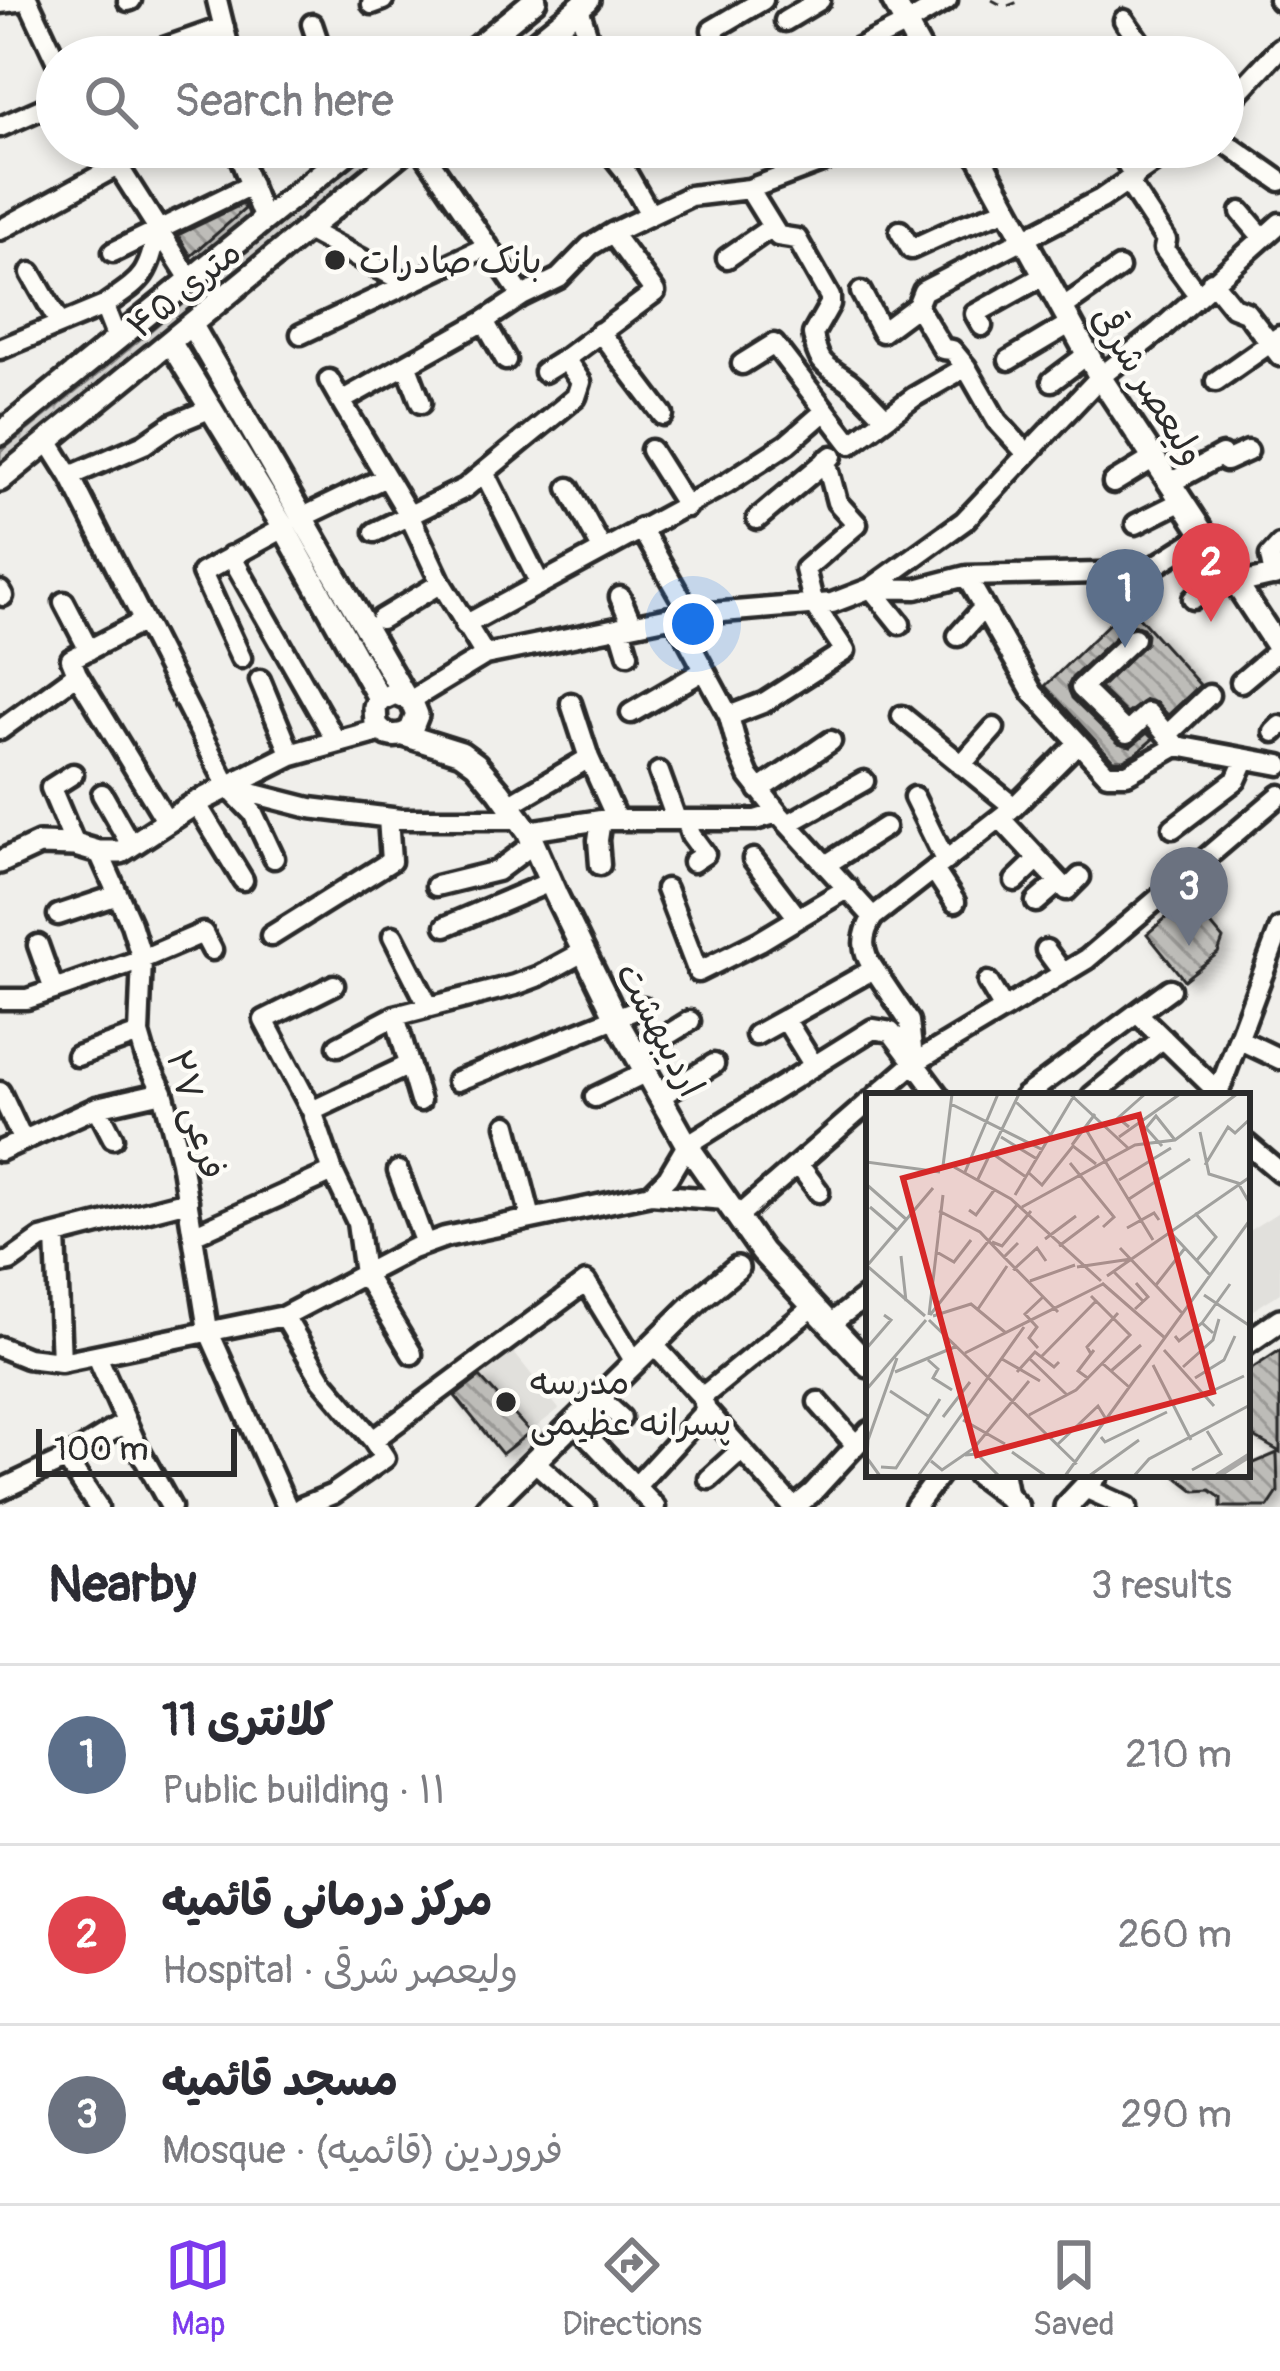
<!DOCTYPE html>
<html lang="en">
<head>
<meta charset="utf-8">
<style>
	body { margin:0; font-family:Pangolin,"Playpen Sans Arabic",sans-serif; background:#f7f7f7; color:#2b2b33 }
	.scale { position:absolute; left:36px; bottom:30px; width:201px; box-sizing:border-box; padding-left:12px; border:6px solid #2b2b2b; border-top:0; font-size:33px; line-height:42px; white-space:nowrap; color:#2b2b2b; -webkit-text-stroke:9px #fdfcf7; paint-order:stroke }
	.you { position:absolute; left:693px; top:624px; width:42px; height:42px; margin:-30px; border:9px solid #fff; border-radius:50%; background:#1a73e8; box-shadow:0 0 0 18px #1a73e833 }
	.badge { display:grid; place-items:center; width:78px; height:78px; border-radius:50%; background:#7c3aed; color:#fff; font-size:39px; font-weight:700 }
	.pin { position:absolute; translate:-50% -99px; filter:drop-shadow(0 3px 6px #0008) }
	.pin::after { content:''; position:absolute; top:63px; width:42px; height:36px; background:inherit; clip-path:polygon(0 0,100% 0,50% 100%) }
	.list { margin:0; padding:0; list-style:none }
	h2 { display:flex; justify-content:space-between; align-items:center; height:156px; margin:0; padding:0 48px; font-size:51px }
	h2 small { font-size:39px; font-weight:400; color:#7c7c81 }
	.list li { display:grid; grid-template-columns:78px 1fr auto; gap:36px; align-items:center; box-sizing:border-box; height:180px; padding:0 48px; border-top:3px solid #e1e1e2 }
	.list b { display:block; font-size:45px; white-space:nowrap }
	.list p { margin:0; font-size:39px; white-space:nowrap; color:#7c7c81 }
	.list em { font-size:39px; font-style:normal; color:#7c7c81 }
	.icon { flex:none; width:66px; height:66px; fill:none; stroke:currentColor; stroke-width:2; stroke-linecap:round; stroke-linejoin:round }
	.map { position:relative; flex:none; width:1280px; height:1507px; overflow:hidden }
	.search { position:absolute; background:#fff; box-shadow:0 6px 18px #0003; left:36px; right:36px; top:36px; height:132px; display:flex; align-items:center; gap:30px; box-sizing:border-box; padding:0 42px; border-radius:66px; color:#7c7c81; font-size:45px }
	.sheet { height:696px; background:#fff }
	nav { display:flex; justify-content:space-around; align-items:center; box-sizing:border-box; height:168px; border-top:3px solid #e1e1e2; background:#fff; font-size:33px; color:#7c7c81 }
	nav a { display:grid; justify-items:center; gap:6px }
	nav .on { color:#7c3aed }
	.map>svg:first-child { display:block }
</style>
</head>
<body>
<div class="map">
<svg width="1280" height="1507" viewBox="0 0 1280 1507">
	<defs>
		<pattern id="grass-tufts" width="24" height="20" patternUnits="userSpaceOnUse" patternTransform="scale(3)"><rect width="24" height="20" fill="#d3d2cf"/><path d="M3 7l-1-3M5 7V3M7 7l1-3M15 17l-1-3M17 17v-4M19 17l1-3" fill="none" stroke="#b5b4b2"/></pattern>
		<pattern id="building-back-hatch" width="6" height="6" patternUnits="userSpaceOnUse" patternTransform="scale(3)"><rect width="6" height="6" fill="#bdbcb8"/><path d="M-1 5l2 2M0 0l6 6M5-1l2 2" fill="none" stroke="#9a9996"/></pattern>
		<filter id="shadow"><feDropShadow dx="8" dy="4.5" stdDeviation="6" flood-color="#0004"/></filter>
	</defs>
	<rect width="100%" height="100%" fill="#f0efeb"/>
	<filter id="ink" filterUnits="userSpaceOnUse"><feTurbulence type="fractalNoise" baseFrequency=".00833" numOctaves="2"/><feDisplacementMap in="SourceGraphic" scale="24" xChannelSelector="R" yChannelSelector="G"/><feConvolveMatrix kernelMatrix="1 2 1 2 8 2 1 2 1" color-interpolation-filters="sRGB"/></filter>
	<g filter="url(#ink)">
		<path fill="#e1e0dc" d="M1280,1211V1293L1247,1314V1232Z
			M511,1349L559,1409L502,1454L454,1395Z"/>
		<path fill="url(#grass-tufts)" stroke="#7f7e7d" stroke-width="3" d="M371,147H395L0,469V452L109,365Z"/>
		<path fill="url(#building-back-hatch)" stroke="#2b2b2b" stroke-width="3" filter="url(#shadow)" d="M243,204L245,209L191,256L178,235Z
			M1128,605L1200,685L1168,715L1157,703L1146,700L1127,714L1100,688L1146,643L1147,634L1143,628L1132,625L1125,628L1072,678L1068,686L1072,698L1118,743L1131,746L1147,733L1153,739L1138,752L1123,760H1113L1045,686Z
			M1183,903L1194,923L1203,915L1223,939L1218,953L1184,980L1147,934Z
			M1280,1350V1452L1247,1433V1372Z
			M480,1377L530,1432L502,1454L455,1396Z
			M1277,1453L1278,1492L1268,1507H1221V1498L1210,1490L1195,1491L1173,1474H1247V1466Z"/>
		<g fill="none" stroke-linecap="round" stroke-linejoin="round">
			<g stroke="#2b2b2b" stroke-width="27">
				<path id="minor" d="M28,0L57,62
					M217,0L231,57
					M1279,0L1280,1
					M128,1L131,0
					M0,3L25,0
					M372,4L383,0
					M579,8L594,57
					M1124,20L1150,57
					M785,21L820,0
					M312,24L323,57
					M852,51L906,24L947,0
					M141,56L224,27
					M694,57L719,49L712,30L763,0
					M1223,109L1280,48
					M0,127L57,102
					M1223,141L1280,181
					M106,147L190,279
					M236,147L264,220
					M420,147L522,296
					M606,147L626,172L650,214
					M1117,147L1135,177
					M1128,182L1166,240L1164,249L1198,295
					M749,189L778,236L797,239L830,297V304L813,334C818,366 826,365 848,381C861,391 873,405 885,417
					M1241,212L1263,238
					M0,230L117,166
					M307,230L408,284
					M900,231L911,249L959,227L1008,209
					M113,252L251,185
					M727,258L772,227
					M31,273L60,324
					M1212,281L1233,307L1246,312L1280,356
					M861,292L882,332L917,306L943,349L952,350L966,367L997,421L1027,454
					M104,306C145,277 146,279 158,230
					M917,306L923,291L1101,199L1176,147
					M1062,308L1119,268
					M484,321L506,360
					M982,326L975,314L1045,275
					M600,332L663,415
					M301,334L488,246
					M0,349L104,306L117,339
					M1009,360L1071,323
					M742,364L774,344L851,444L914,397L966,367
					M407,366L421,403
					M544,372L565,359L655,292L612,233
					M329,380L341,401
					M1052,381L1088,354
					M1216,381L1280,336
					M48,441L70,476L228,787L253,813L274,858
					M651,450L687,507
					M485,474L540,584
					M70,476L144,444L173,424L212,408
					M1113,483L1154,458
					M1170,483L1222,455L1226,461L1248,451
					M569,488L602,549
					M303,517L386,477
					M757,519L832,456
					M1136,524L1182,501
					M641,528L690,614
					M375,532L465,488L576,397L581,382L565,359
					M231,556L336,741
					M966,576L1033,693L1107,774H1127L1177,746L1280,765
					M1274,576L1270,556L1280,545
					M1236,584L1280,574
					M871,588L916,589L966,576L1141,572L1150,569L1204,535
					M871,588L900,624
					M0,591L3,596
					M620,597L632,624
					M1193,599L1228,571
					M64,602L89,650
					M675,616L729,716L738,750L749,776L778,813L873,917
					M381,619L441,583
					M142,622L71,659L77,674L167,822
					M465,625L727,483L787,444L825,411
					M620,627L628,654
					M958,636L984,607
					M1134,638L1081,688L1127,733L1148,713L1167,735
					M485,655L441,583L409,515L341,401L484,321L522,296L559,278L590,246L612,233L690,196L749,189L848,152L858,157L898,147
					M241,658L202,573L284,528
					M260,680L291,755
					M1241,682L1280,649
					M411,700L485,655L675,616L832,603L871,588L964,521L1100,377L1159,331L1280,223
					M571,703L589,758
					M631,713L703,671
					M729,716L765,702L845,651L814,605L805,569L857,524L837,502L826,460
					M902,716L1014,807
					M0,730L77,674
					M1274,732L1280,726
					M1174,743L1167,735L1209,695
					M961,765L994,728
					M659,772L676,819
					M73,774L51,788L75,845
					M228,787L310,808L400,819H520
					M759,790L831,741
					M102,794L131,845
					M914,797L945,860
					M196,803L243,880
					M509,805L589,758L617,820
					M1000,818L1067,890L1080,877
					M686,820L691,835L705,854L693,862
					M788,824L864,781
					M1173,828L1236,780L1245,760
					M528,831L601,820H755L778,813
					M99,852L131,924L142,959L139,1034L146,1058L163,1092L181,1161L208,1330L287,1507
					M753,859L798,918
					M827,864L885,827
					M600,865L598,840L601,820
					M934,870L955,902
					M1015,881L1038,859
					M436,886L497,871L533,844
					M666,889L698,972L760,941L848,888
					M1036,902L1059,882
					M58,915L118,895
					M446,926L550,882
					M271,936L391,861L388,818
					M393,936L429,1007
					M38,945L54,990L142,959L203,933L212,950
					M1046,950L1063,973
					M874,969C861,951 861,936 873,917L1014,807L1078,743
					M988,982L1004,1009
					M334,985L264,1020L312,1111L333,1172L357,1222L364,1274L412,1354
					M0,999H27L54,990
					M1137,1013L1170,989
					M395,1016L420,1101
					M785,1019L874,969L909,1021L913,1058
					M756,1035L785,1019L814,1066
					M1238,1039L1280,1059
					M338,1046L395,1016L515,985L539,976L583,952
					M635,1055L690,1021
					M77,1056L139,1034
					M457,1081L643,1007
					M0,1092L23,1141
					M876,1096L914,1063L1087,959L1280,795
					M1025,1096L1137,1013L1218,1092
					M1092,1096L1163,1038
					M1217,1096L1280,928
					M595,1097L645,1073
					M659,1097L714,1064
					M97,1107L113,1138
					M312,1111L409,1065
					M507,1125L531,1218
					M1247,1144L1280,1172
					M0,1151L97,1107L163,1092
					M798,1164L819,1192
					M398,1171L425,1244
					M651,1194L668,1177L687,1145L873,1029L891,1032L939,1096
					M737,1217L869,1102
					M193,1235L333,1172
					M56,1236L61,1362
					M0,1263L10,1261L41,1239L188,1201
					M284,1316L322,1380L373,1440L586,1282L635,1362
					M830,1324L869,1294
					M653,1344L702,1397L706,1410L793,1507
					M0,1347L27,1358L61,1362L284,1316L412,1249L445,1237L651,1194L725,1200
					M97,1356L136,1444L171,1507
					M702,1397L813,1307
					M599,1398L621,1418
					M818,1402L855,1444
					M574,1422L655,1507
					M66,1459L98,1507
					M534,1461L585,1507
					M709,1479L741,1450
					M636,1486L706,1410
					M1085,1488L1127,1507
					M0,1490L66,1459L126,1422
					M301,1507L333,1494L385,1458L373,1440
					M795,1507L812,1493L869,1431
					M915,1507L940,1474"/>
			</g>
			<g stroke="#2b2b2b" stroke-width="30">
				<path id="major" d="M893,0L924,57
					M465,57L535,0
					M518,57L588,0
					M974,147L1100,377L1280,650
					M191,324L404,695
					M170,342L284,528L380,700L375,707L376,724C385,737 397,739 411,730L417,715L411,700L395,693L380,700
					M0,434L354,147
					M0,480L408,147
					M404,735L461,753L476,764L499,791L528,831L556,895L621,1028L687,1145L762,1252L869,1366
					M0,862L39,844L75,845L99,852H121L196,803L291,755L381,730
					M1247,1343L1280,1320
					M978,1474L1006,1495
					M1002,1474L1006,1495L1017,1507
					M488,1507L698,1300L737,1268
					M1066,1507L1097,1474"/>
			</g>
			<path stroke="#2b2b2b" stroke-width="3" stroke-dasharray="9 9" stroke-linecap="butt" d="M992,0L1005,7L1023,0"/>
			<use href="#minor" stroke="#fdfcf7" stroke-width="18"/>
			<use href="#major" stroke="#fdfcf7" stroke-width="21"/>
		</g>
	</g>
	<g fill="#2b2b2b" stroke="#fdfcf7" stroke-width="4.5">
		<circle cx="335" cy="260" r="12"/>
		<circle cx="506" cy="1402" r="12"/>
	</g>
	<g text-anchor="middle" stroke-width="9" stroke-linejoin="round" paint-order="stroke">
		<g font-size="36" fill="#2b2b2b" stroke="#fdfcf7" text-anchor="start">
			<text x="359" y="273">بانک صادرات</text>
			<text x="530" y="1394">مدرسه<tspan x="530" dy="41">پسرانه عظیمی</tspan></text>
		</g>
		<g font-size="36" fill="#2b2b2b" stroke="#fdfcf7">
			<text transform="translate(183 288) rotate(-39)" y="13">۴۵ متری</text>
			<text transform="translate(1149 385) rotate(58)" y="13">ولیعصر شرقی</text>
			<text transform="translate(661 1029) rotate(62)" y="13">اردیبهشت</text>
			<text transform="translate(197 1114) rotate(74)" y="13">فرعی ۲۷</text>
		</g>
	</g>
	<g transform="translate(866 1093)">
		<rect width="384" height="384" fill="#f0efeb"/>
		<path fill="none" stroke="#aaa9a7" stroke-width="6" d="M351,383L384,362"/>
		<path fill="none" stroke="#a1a19e" stroke-width="3" d="M205,2L262,55M149,8L185,42M85,11L177,57M0,32V69L74,79M263,34L252,25L279,1M219,35L287,147M334,39L343,81L372,90L384,111M135,44L171,66M253,44L314,1M206,52L229,21M296,53L280,35L290,23L309,47M127,61L160,84M204,70L248,124L237,134M339,72L362,34L369,40L384,26M77,73L86,1M88,74L145,106L235,188M99,79L132,1M163,80L176,92L207,53L230,71M112,86L153,1M253,87L305,55M0,91L41,127M149,102L209,1M263,106L324,66M4,114L32,138M156,114L269,52L309,47L371,1M103,117L110,122L129,96M73,118L114,139L138,164L152,150M329,120L350,144L331,167M261,135L288,120L293,127M305,140L344,182M179,146L210,123M126,149L136,153L165,118M193,153L233,123M254,155L316,220M69,158L88,169L105,147M35,163L40,208M138,164L192,219M0,172L59,223M0,174L67,95M211,174L265,166M147,177L171,155L180,168M248,179L277,208M241,183L384,84M164,188L209,172M236,190L299,245M290,192L319,155M338,202L384,233M112,216L141,173M269,216L282,204L270,190M63,222L77,102M64,222L151,112M67,223L105,211L140,240M63,227L211,371M336,230L364,191M309,243L313,248L336,230L347,240M172,255L163,245L171,234L159,221L178,203M0,256L25,227L18,222M298,257L348,313M99,260L237,191M225,261L221,254L252,220M175,264L231,207M136,266L174,288M164,266L200,301M62,267L72,276L67,285L86,297M236,270L263,294M287,272L325,347M317,274L347,247L353,226M245,278L275,252M29,279L91,253M151,279L169,259L188,274L193,269M329,285L358,267L369,243M223,286L212,278L228,257M0,297L60,227M24,298L62,323M342,300L378,283M163,322L210,297L264,242L225,203M77,324L104,289M97,327L139,351M235,344L239,349L301,319M191,352L232,313L240,326M146,359L180,383M99,362L111,361L133,383M65,368L76,377L108,355L163,288M15,374L30,375L74,306M326,377L355,361L341,338M14,383L1,365L2,347L31,265M52,383L158,234M199,383L384,127M223,383L273,347M268,383L283,366L384,312"/>
		<path fill="#d62828" fill-opacity="0.15" stroke="#d62828" stroke-width="6" d="M273,22L347,299L111,362L37,85Z"/>
		<rect width="384" height="384" fill="none" stroke="#2b2b2b" stroke-width="6"/>
	</g>
</svg>
<div class="scale">100 m</div>
<div class="you"></div>
<div class="pin badge" style="left:1125px;top:648px;background:#5c6f8a">1</div>
<div class="pin badge" style="left:1211px;top:622px;background:#e0444e">2</div>
<div class="pin badge" style="left:1189px;top:946px;background:#6b7280">3</div>
<div class="search"><svg class="icon" aria-label="search" viewBox="0 0 24 24"><circle cx="10" cy="10" r="6"/><path d="M15 15l6 6"/></svg>Search here</div>
</div>
<section class="sheet">
<h2>Nearby<small>3 results</small></h2>
<ul class="list">
<li><span class="badge" style="background:#5c6f8a">1</span><div><b>کلانتری 11</b><p>Public building · ۱۱</p></div><em>210 m</em></li>
<li><span class="badge" style="background:#e0444e">2</span><div><b>مرکز درمانی قائمیه</b><p>Hospital · ولیعصر شرقی</p></div><em>260 m</em></li>
<li><span class="badge" style="background:#6b7280">3</span><div><b>مسجد قائمیه</b><p>Mosque · فروردین (قائمیه)</p></div><em>290 m</em></li>
</ul>
</section>
<nav>
<a class="on"><svg class="icon" aria-label="map" viewBox="0 0 24 24"><path d="M3 6l6-2 6 2 6-2v14l-6 2-6-2-6 2zM9 4v14M15 6v14"/></svg>Map</a>
<a><svg class="icon" aria-label="directions" viewBox="0 0 24 24"><path d="M12 3l9 9-9 9-9-9zM9 14v-3h6M13 9l2 2-2 2"/></svg>Directions</a>
<a><svg class="icon" aria-label="saved" viewBox="0 0 24 24"><path d="M7 4h10v16l-5-4-5 4z"/></svg>Saved</a>
</nav>
</body>
</html>
